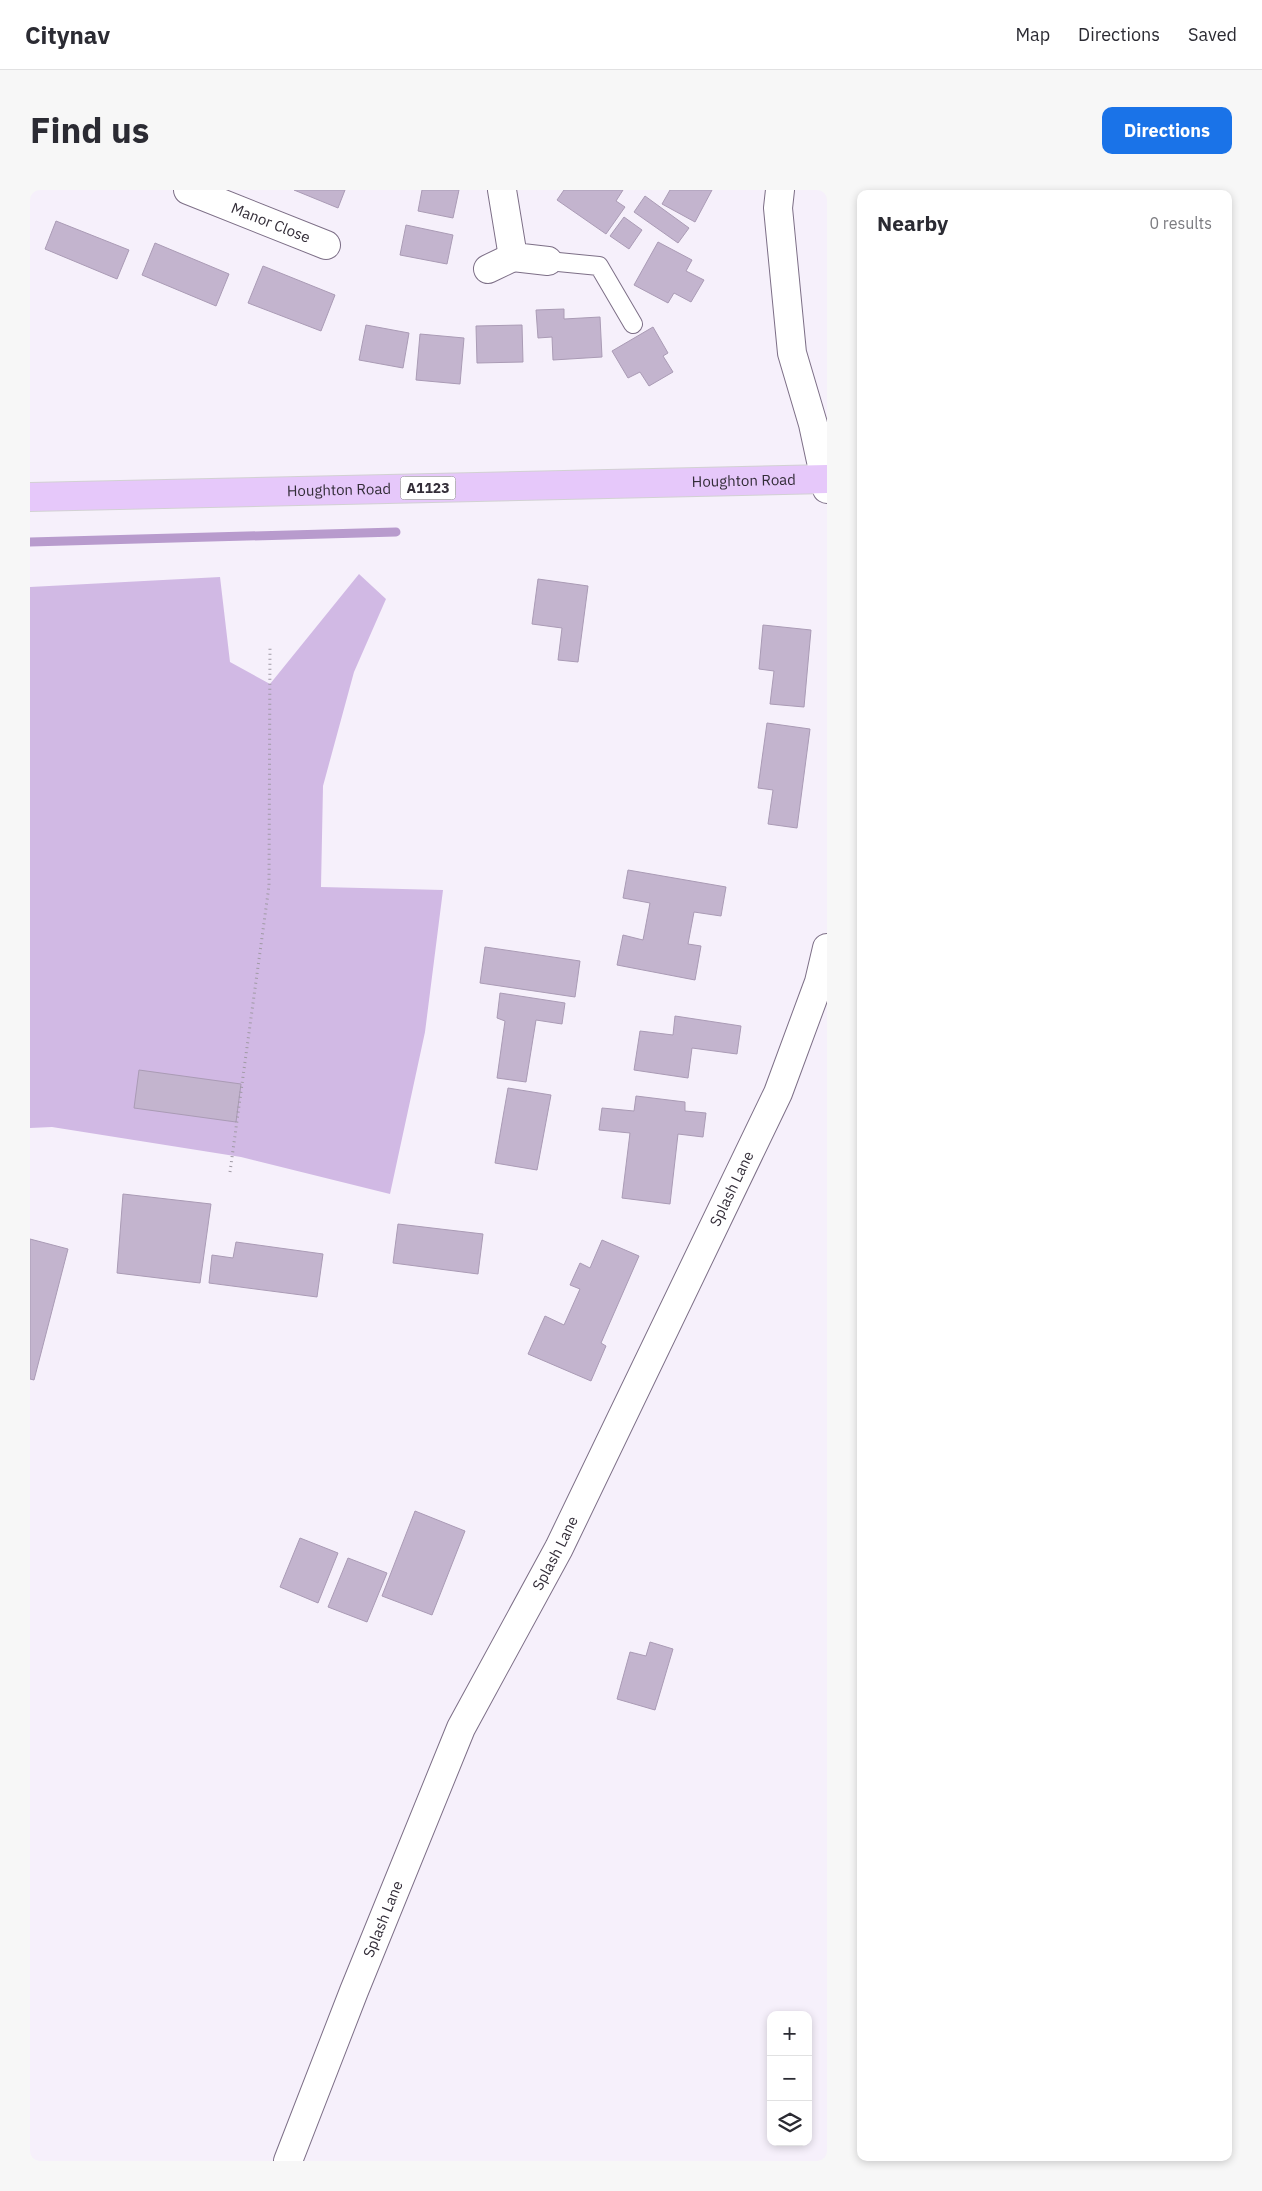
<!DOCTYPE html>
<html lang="en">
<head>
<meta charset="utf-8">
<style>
	body { margin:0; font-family:"IBM Plex Sans",sans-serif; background:#f7f7f7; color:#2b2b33 }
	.controls { position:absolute; right:15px; bottom:15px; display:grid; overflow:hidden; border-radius:10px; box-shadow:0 2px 8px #0003 }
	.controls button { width:45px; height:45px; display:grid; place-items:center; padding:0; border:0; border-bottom:1px solid #e1e1e2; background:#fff; color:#2b2b33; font:25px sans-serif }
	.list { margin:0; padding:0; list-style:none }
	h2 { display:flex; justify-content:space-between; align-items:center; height:65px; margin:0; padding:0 20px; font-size:21px }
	h2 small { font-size:16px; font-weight:400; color:#7c7c81 }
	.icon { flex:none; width:28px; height:28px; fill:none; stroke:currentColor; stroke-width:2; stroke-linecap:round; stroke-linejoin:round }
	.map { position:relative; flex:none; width:797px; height:1971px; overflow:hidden; border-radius:10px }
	header { display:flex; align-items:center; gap:30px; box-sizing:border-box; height:70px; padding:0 25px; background:#fff; border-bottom:1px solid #e1e1e2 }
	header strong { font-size:24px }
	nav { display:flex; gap:28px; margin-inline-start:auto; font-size:18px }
	.intro { display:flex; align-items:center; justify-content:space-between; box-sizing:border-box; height:120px; padding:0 30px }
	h1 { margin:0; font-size:35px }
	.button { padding:12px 22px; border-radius:10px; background:#1a73e8; color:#fff; font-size:18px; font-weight:700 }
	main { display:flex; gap:30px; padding:0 30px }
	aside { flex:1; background:#fff; border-radius:10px; box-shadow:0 2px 8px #0003 }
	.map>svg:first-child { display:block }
</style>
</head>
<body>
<header>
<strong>Citynav</strong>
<nav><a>Map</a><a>Directions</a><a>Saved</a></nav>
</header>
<div class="intro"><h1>Find us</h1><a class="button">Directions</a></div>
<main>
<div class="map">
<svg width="797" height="1971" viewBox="0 0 797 1971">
	<rect width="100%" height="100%" fill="#f6f0fb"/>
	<path fill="#d1b9e4" d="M329,384L356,409L324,482L293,596L291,697L413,700L395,842L360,1004L211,967L22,937L0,938V397L190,387L200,472L240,494Z"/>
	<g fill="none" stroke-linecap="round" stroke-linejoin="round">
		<path stroke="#b89bcd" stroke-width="9" d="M0,352L366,342"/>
	</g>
	<path fill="#c3b4ce" stroke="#aa9bb5" d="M264,0H315L308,18Z
		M392,0H429L423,28L388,21Z
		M534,0H593L586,11L595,17L576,44L527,10Z
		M640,0H682L665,32L632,14Z
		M615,6L659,38L648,53L604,22Z
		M594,27L612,40L599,59L580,46Z
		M26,31L99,60L87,89L15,59Z
		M376,35L423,45L417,74L370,65Z
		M628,52L662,70L656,81L674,90L661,112L644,103L638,113L604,95Z
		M125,53L199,84L186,116L112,85Z
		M233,76L305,105L291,141L218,113Z
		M534,119V129L570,127L572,167L523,170L522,147L508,148L506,120Z
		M336,135L379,143L373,178L329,170Z
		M492,135L493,172L447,173L446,136Z
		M623,137L638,163L633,166L643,182L619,196L610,182L598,188L582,161Z
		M390,144L434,148L430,194L386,190Z
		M508,389L558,396L548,472L528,470L532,438L502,434Z
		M733,435L781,440L774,517L740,514L744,481L729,479Z
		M737,533L780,539L767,638L738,634L743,600L728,598Z
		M598,680L696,697L691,726L664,722L658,754L671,756L665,790L587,775L593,745L613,750L620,713L593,708Z
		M455,757L550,771L545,807L450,793Z
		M470,803L535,813L532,834L506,830L496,892L467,888L475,831L467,828Z
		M645,826L711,836L707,864L662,858L658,888L604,880L610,841L643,845Z
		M109,880L211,894L206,932L104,918Z
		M478,898L521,905L507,980L465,973Z
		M606,906L655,912V921L676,923L673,947L648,944L640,1014L592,1008L600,943L569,940L572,918L604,921Z
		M93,1004L181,1014L170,1093L87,1083Z
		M368,1034L453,1044L448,1084L363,1073Z
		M0,1049L38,1059L4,1190L0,1189Z
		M572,1050L609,1066L571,1153L576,1156L561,1191L498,1164L515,1126L534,1135L550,1099L540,1095L550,1073L560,1078Z
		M206,1052L293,1064L287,1107L179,1093L182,1065L203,1068Z
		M385,1321L435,1341L402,1425L352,1406Z
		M270,1348L308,1363L288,1413L250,1397Z
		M318,1368L357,1383L337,1432L298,1417Z
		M620,1452L643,1459L625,1520L587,1509L600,1462L616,1466Z"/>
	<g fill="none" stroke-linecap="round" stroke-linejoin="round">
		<g stroke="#7d6f87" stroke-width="20">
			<path id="service" d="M518,71L569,76L603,134"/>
		</g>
		<g stroke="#7d6f87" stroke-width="30">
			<g id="minor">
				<path id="s1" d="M158,0L296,55"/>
				<path d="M472,0L483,67L518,71"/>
				<path d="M750,0L748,18L762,163L783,234L797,299"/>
				<path d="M458,79L483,67"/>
				<path id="s2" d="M258,1971L324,1801L431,1538L529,1358L748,903L789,792L797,758"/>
			</g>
		</g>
		<g stroke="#d2d1d3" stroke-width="30">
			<g id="primary">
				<path id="s3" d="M0,307L797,289"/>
			</g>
		</g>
		<path stroke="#a09aa5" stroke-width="3" stroke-dasharray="1 4" stroke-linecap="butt" d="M200,982L239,696L240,455"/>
		<use href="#service" stroke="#fff" stroke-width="18"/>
		<use href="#minor" stroke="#fff" stroke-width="28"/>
		<use href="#primary" stroke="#e6c8fa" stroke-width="28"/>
	</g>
	<g text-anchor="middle" stroke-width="4.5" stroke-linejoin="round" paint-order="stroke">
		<rect fill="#fff" stroke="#706c74" stroke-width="1" x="370.5" y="286.5" width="55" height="23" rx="4"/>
		<g font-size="14" font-weight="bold" fill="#332d38">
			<text x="398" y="303">A1123</text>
		</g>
		<g font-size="15" fill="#332d38" stroke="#fff">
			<text dy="5" stroke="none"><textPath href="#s1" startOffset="89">Manor Close</textPath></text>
			<text dy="5" stroke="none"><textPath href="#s3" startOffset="714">Houghton Road</textPath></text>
			<text dy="5" stroke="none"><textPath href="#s3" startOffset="309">Houghton Road</textPath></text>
			<text dy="5" stroke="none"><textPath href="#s2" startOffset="1070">Splash Lane</textPath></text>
			<text dy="5" stroke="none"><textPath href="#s2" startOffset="665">Splash Lane</textPath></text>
			<text dy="5" stroke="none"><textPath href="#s2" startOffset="260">Splash Lane</textPath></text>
		</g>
	</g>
</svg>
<div class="controls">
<button>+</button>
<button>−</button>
<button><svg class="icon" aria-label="layers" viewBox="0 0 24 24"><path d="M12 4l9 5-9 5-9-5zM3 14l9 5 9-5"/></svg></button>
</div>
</div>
<aside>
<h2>Nearby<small>0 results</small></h2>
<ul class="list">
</ul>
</aside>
</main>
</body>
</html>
